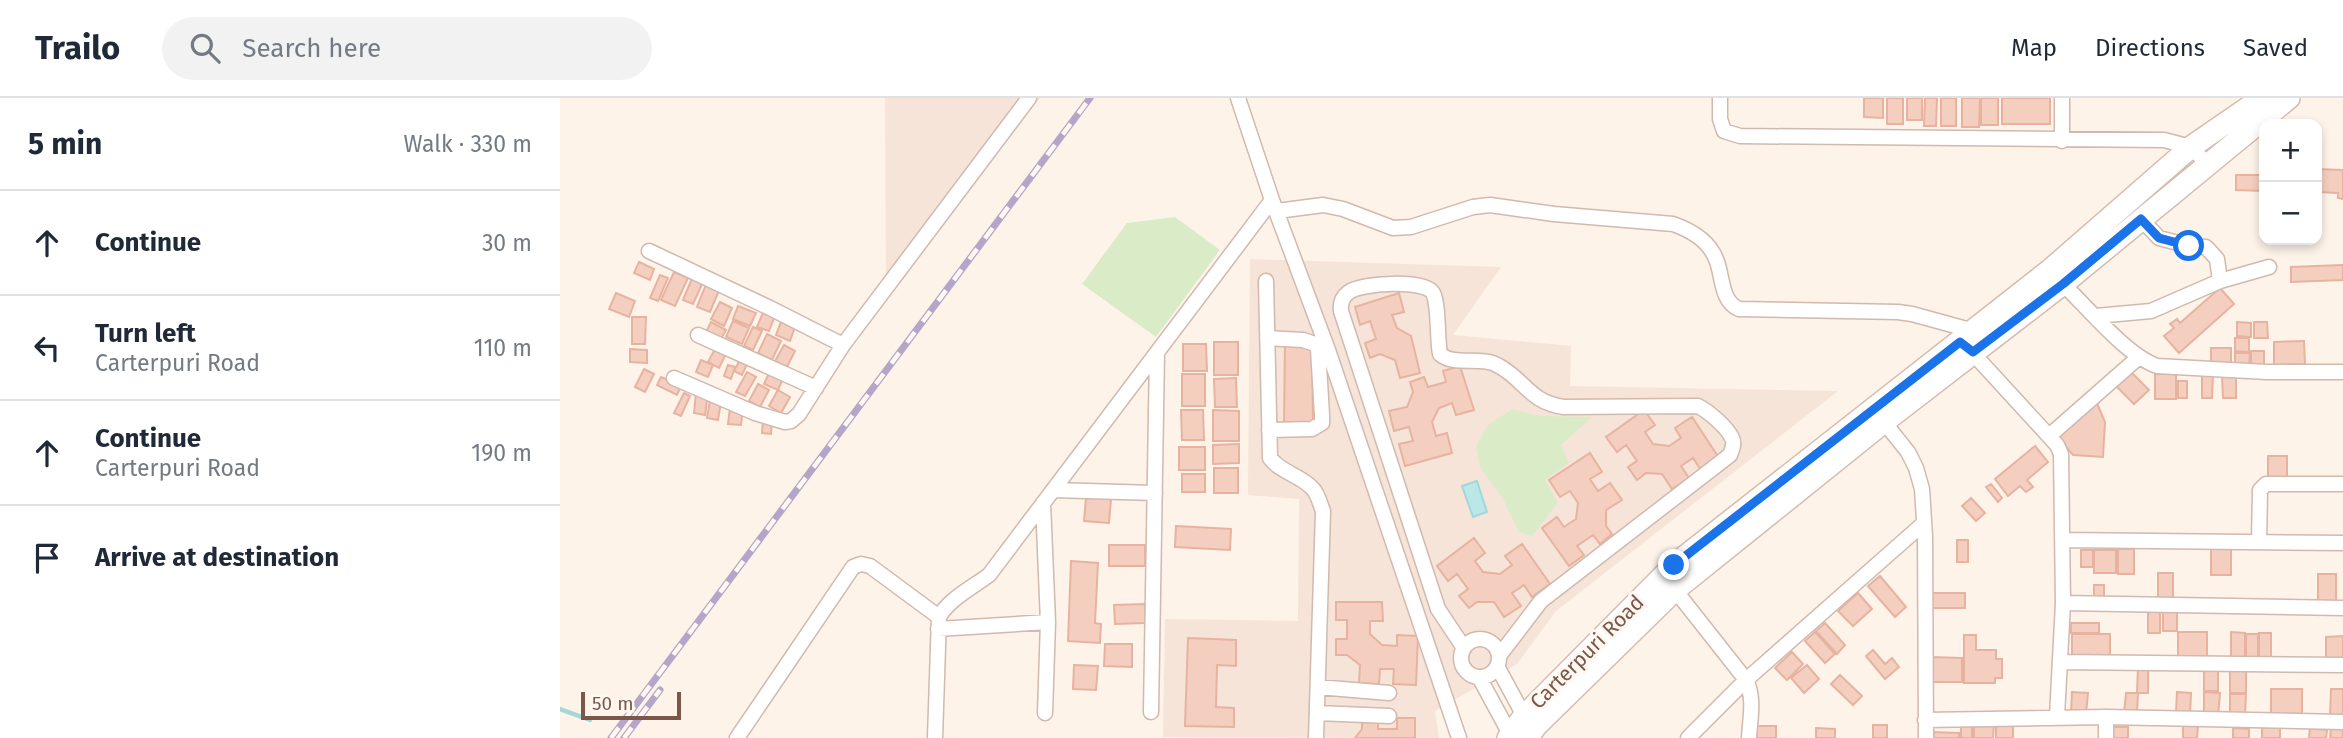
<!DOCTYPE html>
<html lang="en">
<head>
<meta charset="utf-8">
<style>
	body { margin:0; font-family:"Fira Sans",sans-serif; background:#f2f2f3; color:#1f2937 }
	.controls { position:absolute; right:21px; top:21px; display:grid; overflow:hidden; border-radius:14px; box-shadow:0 4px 10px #0003 }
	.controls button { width:63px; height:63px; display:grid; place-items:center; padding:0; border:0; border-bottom:2px solid #e0e1e3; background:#fff; color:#1f2937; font:35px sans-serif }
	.scale { position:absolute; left:21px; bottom:18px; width:100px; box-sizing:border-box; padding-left:7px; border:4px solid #7a564b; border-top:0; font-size:19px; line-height:24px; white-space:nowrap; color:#7a564b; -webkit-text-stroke:5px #fff8f1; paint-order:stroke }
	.stop { position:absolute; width:21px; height:21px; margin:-16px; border:5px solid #1a73e8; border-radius:50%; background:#fff }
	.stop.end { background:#1a73e8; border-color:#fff; box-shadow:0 2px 7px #0008 }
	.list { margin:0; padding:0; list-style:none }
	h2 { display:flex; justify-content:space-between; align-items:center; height:91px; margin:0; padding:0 28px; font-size:30px }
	h2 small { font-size:23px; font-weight:400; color:#747a83 }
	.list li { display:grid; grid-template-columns:46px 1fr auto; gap:21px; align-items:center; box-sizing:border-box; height:105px; padding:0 28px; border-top:2px solid #e0e1e3 }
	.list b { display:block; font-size:26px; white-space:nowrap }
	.list p { margin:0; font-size:23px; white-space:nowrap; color:#747a83 }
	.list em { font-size:23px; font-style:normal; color:#747a83 }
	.icon { flex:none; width:38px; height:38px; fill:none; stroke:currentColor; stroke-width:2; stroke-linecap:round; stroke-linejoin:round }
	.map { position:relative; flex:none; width:1783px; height:640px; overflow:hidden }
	header { display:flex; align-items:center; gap:42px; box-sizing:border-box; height:98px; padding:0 35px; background:#fff; border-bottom:2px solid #e0e1e3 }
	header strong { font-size:33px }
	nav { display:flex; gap:38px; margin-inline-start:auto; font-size:24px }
	.search { width:490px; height:63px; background:#f2f2f3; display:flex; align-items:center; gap:18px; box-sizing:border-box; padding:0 24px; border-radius:38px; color:#747a83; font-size:26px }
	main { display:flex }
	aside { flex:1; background:#fff }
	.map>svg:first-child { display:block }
</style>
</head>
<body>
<header>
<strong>Trailo</strong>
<div class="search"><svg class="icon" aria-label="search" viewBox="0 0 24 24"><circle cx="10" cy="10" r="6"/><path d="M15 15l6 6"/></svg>Search here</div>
<nav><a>Map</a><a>Directions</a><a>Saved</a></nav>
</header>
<main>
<aside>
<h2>5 min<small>Walk · 330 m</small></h2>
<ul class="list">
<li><svg class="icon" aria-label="ahead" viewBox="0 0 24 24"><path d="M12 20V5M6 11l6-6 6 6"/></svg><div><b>Continue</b></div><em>30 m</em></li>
<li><svg class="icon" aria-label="left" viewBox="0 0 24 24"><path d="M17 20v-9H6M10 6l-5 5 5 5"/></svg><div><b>Turn left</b><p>Carterpuri Road</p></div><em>110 m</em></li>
<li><svg class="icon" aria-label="ahead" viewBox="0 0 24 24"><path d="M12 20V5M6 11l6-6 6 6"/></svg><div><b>Continue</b><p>Carterpuri Road</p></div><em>190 m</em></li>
<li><svg class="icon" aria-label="arrive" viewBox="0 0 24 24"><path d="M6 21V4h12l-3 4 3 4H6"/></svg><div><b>Arrive at destination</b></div></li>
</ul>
</aside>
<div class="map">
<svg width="1783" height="640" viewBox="0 0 1783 640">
	<rect width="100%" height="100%" fill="#fdf3e9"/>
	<path fill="#f5e4d7" d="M325,0H480L326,202Z
		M690,161L941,169L893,237L1011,248L1010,288L1278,293L996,513L957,566L875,613L879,640L603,639L605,521L738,523L739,401L688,397Z"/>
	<path fill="#daecc7" d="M615,119L660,152L596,239L522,186L567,125Z
		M952,311L979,318L1032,319L1001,347L1009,365L985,382L998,405L972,438L959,434L943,401L920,369L916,349L927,328Z"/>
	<path fill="#bce7e8" stroke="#a2d8da" stroke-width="2" d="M917,383L927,414L913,419L902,388Z"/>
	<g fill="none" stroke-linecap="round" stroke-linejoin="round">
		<path stroke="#a2d8da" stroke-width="4.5" d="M0,611L30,622"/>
	</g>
	<path fill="#f4cfc0" stroke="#e7b3a0" stroke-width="2" d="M1304,0H1323V20L1304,19Z
		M1327,0H1343V26H1327Z
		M1347,0H1362V22H1347Z
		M1365,0H1377L1376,28H1364Z
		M1381,0H1396V28H1381Z
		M1402,0H1420L1419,29H1402Z
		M1421,0H1438V27H1421Z
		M1442,0H1490V26H1442Z
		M1757,71L1783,72V101L1778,100V95L1758,94L1757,107Z
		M1676,77H1704V93L1676,92Z
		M79,164L94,171L90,182L74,175Z
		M1783,167V182L1731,184V169Z
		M114,174L128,180L115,208L101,202Z
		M100,177L108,180L98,203L90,200Z
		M133,178L144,182L133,206L123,202Z
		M147,184L160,190L150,214L137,209Z
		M1660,190L1674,206L1619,255L1604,238L1614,230L1610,226L1617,221L1620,225Z
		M56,195L75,203L69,219L49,211Z
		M839,195L844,214L832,217L837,230L851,238L860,275L840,280L835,262L820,256L810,260L805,245L816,241L810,223L800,227L795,209Z
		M160,204L172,210L164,228L151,221Z
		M178,208L196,215L190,228L173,221Z
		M205,210L216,215L209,233L197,229Z
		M72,219H86L85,246H72Z
		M222,221L236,226L230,243L216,237Z
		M173,223L189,230L182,246L166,239Z
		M151,224L166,232L161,241L146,234Z
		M1677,224L1691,225V239L1677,238Z
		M1694,224H1707L1708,240H1694Z
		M193,229L202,233L193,252L184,248Z
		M207,236L221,243L212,262L198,255Z
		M1675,240H1689V254L1675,253Z
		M1744,243L1745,266L1714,267V244Z
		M654,244H678V277H654Z
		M725,245L752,248L753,326L724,328Z
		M623,246H646L647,273H623Z
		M157,247L168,252L159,270L148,264Z
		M224,247L235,253L227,269L215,263Z
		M1651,250H1671V266H1651Z
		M70,251L87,252V265L70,264Z
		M1691,253H1704V270H1691Z
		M1675,255H1690L1689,268H1675Z
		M182,258L189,262L182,277L174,273Z
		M141,262L153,267L148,279L136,274Z
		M168,267L175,269L171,281L164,278Z
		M900,268L914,312L896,317L892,305L879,310L872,324L876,338L887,335L892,355L845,368L839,346L853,343L849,329L834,333L829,313L847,309L853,294L850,284L864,279L868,289L886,284L883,273Z
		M84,271L94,276L85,294L75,289Z
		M1569,272L1589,292L1574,306L1554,286Z
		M210,273L224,278L218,292L204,286Z
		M187,274L196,279L185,298L176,294Z
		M622,276H645V308H622Z
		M1595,276H1616V301H1595Z
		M1642,276H1653L1652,300H1642Z
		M1676,276V300H1663L1662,277Z
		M101,279L121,288L117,297L97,287Z
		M676,280L677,309H655L654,281Z
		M1618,283H1627V300H1618Z
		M198,286L209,292L200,309L189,303Z
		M218,292L230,299L221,315L209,308Z
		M124,295L130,298L121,318L114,315Z
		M136,295L148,296L145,317L134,315Z
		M150,302L161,304L158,322L147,320Z
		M1536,303L1545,324L1543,359L1513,357L1494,335Z
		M170,310L183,311L181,327L168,326Z
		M621,312H643L644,342H622Z
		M653,312L679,313V343H653Z
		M1084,312L1095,327L1085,334L1093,346L1109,348L1121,340L1115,330L1132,319L1159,360L1141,372L1133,360L1121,368L1129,380L1112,391L1102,376L1086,375L1077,382L1068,369L1077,363L1066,347L1057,354L1046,339Z
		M203,321L212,322L211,336L202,335Z
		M679,346V365L653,366V347Z
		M1475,348L1488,364L1467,382L1473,389L1466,394L1460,388L1448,398L1435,381Z
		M619,349H645V372H619Z
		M1030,355L1042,374L1030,381L1038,393L1050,385L1062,402L1046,412V428L1052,436L1040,446L1033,437L1017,448L1024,457L1009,468L982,430L997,419L1004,429L1016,421L1018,405L1010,393L1000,399L989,382Z
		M1708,358H1727V385H1708Z
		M654,370H678V395H654Z
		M622,376H645V394H622Z
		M1431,386L1442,400L1438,404L1426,389Z
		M526,399L551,401L549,425L524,423Z
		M1411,400L1425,415L1416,423L1402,408Z
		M616,428L671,431L670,452L615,449Z
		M914,440L925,455L915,463L923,474L940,476L952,467L945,458L962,446L990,486L972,499L964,487L952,495L961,508L944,519L934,504H917L909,510L899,498L908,491L897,476L888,483L877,468Z
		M1397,442H1408V464H1397Z
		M549,447H585V468H549Z
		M1651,448H1671V477H1651Z
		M1558,451H1574V476H1558Z
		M1521,452H1533V469H1521Z
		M1534,452H1556V475H1534Z
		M511,463L538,465L535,525L541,526L540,545L508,543Z
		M1598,475H1613V503H1598Z
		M1758,476H1776V503H1758Z
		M1320,478L1346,509L1335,519L1308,488Z
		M1534,487H1544V501H1534Z
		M1298,495L1312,511L1293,528L1278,513Z
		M1371,495H1405V510H1371Z
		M776,504H822L823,523H810V536L822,547L837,548V537L858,538L856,587L833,586L834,571H820L819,586L799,585L800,567L787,557H776V541H787V522H776Z
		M585,506V525L555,526L554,507Z
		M1603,507H1617V533H1603Z
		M1588,508H1600V535H1588Z
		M1265,525L1285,547L1277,556L1256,533Z
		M1511,525H1539V535H1511Z
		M1255,534L1275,556L1265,565L1245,543Z
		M1618,534H1647V562H1618Z
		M1671,534L1685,535V561H1671Z
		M1699,535H1711V562H1699Z
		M1512,536H1550V560H1512Z
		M1686,536H1698V561H1686Z
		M1404,537H1416V552H1436V561H1442V580H1435V585H1404Z
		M1783,538V561H1766V539Z
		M628,540L676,542V568L657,567L656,609L674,610V629L625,628Z
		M545,546H572V569L544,568Z
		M1313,552L1325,566L1332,560L1339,569L1325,581L1306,558Z
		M1232,554L1243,566L1227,582L1215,570Z
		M1371,559L1402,560V584H1371Z
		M514,567L538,568L536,592L513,591Z
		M1247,567L1259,581L1244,595L1231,580Z
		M1578,569H1588V595H1577Z
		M1644,569H1658V593H1644Z
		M1670,569H1686V595H1670Z
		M1280,577L1302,598L1293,607L1271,586Z
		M1711,591H1742V620H1711Z
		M1771,591H1783V619L1770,618Z
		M1512,594L1528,595L1526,616L1511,615Z
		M1617,594L1631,595L1630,618L1616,614Z
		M1644,594L1660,595L1658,619L1644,618Z
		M1566,595H1578L1577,615L1564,616Z
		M1670,596H1686L1685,618H1670Z
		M802,620H818V631H837V620H855V640H795L802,631Z
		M1436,622H1453V640H1436Z
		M1401,624H1412V640H1401Z
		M1414,626H1434L1433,640H1414Z
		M1313,627H1327V640H1313Z
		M1195,628H1216V640H1195Z
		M1623,628H1638L1637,640H1623Z
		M1702,628H1720V640H1702Z
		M1553,629H1568V640H1553Z
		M1256,630L1275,631V640H1256Z
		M1673,630L1689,631V640H1673Z
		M1750,630L1767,632L1766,640H1749Z
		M1771,630H1783V640H1770Z
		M1369,634L1399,635V640H1369Z"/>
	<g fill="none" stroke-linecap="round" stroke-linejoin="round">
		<g stroke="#d1b9ae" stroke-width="17">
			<path id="minor" d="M678,0L712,102L768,252L899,640
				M1160,0V21L1164,33L1180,38L1604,42L1631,49L1647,66
				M1502,43V0
				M717,113L763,107L783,111L833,130L851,129L913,109L930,107L994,116L1113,126C1130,132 1149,143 1156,161C1163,177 1160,203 1179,211L1338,214L1352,216L1414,233
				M1581,121L1599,140L1629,148L1646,149L1657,161L1660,183L1709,169
				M89,153L210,210L283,247L469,0
				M706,183L710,360C721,375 741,377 753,391C758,396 760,406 763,413L756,640
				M1503,186C1528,210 1566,257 1597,268L1707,274H1783
				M1536,218L1591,213L1660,183
				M138,237L256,290
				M707,240L743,242L755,246L758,251L762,317V325L752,331L709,332
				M1409,251L1497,347L1501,356L1503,505L1497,618
				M114,280L195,315L225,324L231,323L239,316L283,247
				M1324,324L1348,354L1356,370L1362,391L1365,438L1366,640
				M1489,338L1579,259
				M493,392L595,395
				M483,405L488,524L485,615
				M1503,442L1783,445
				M1699,444L1700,392L1706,386H1783
				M1115,492L1186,582C1195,601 1190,620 1189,640
				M1503,505L1783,510
				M378,531L488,524
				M901 560a19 19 0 1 1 38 0a19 19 0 1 1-38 0Z
				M904,550L878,511L781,213C780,205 782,199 789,194C801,185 864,181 873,195C879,206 877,242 880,256C895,269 921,257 939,268C966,283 969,304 1004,309L1138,308C1148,313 1167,329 1172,340C1175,345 1172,352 1170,357L981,503L939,558
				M1501,564L1783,567
				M937,568L964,618L970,623
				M919,579L950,636L956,640
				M758,589L829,595
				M591,614L597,255
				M757,615L829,618
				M1546,619V640
				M1365,622L1546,619L1783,624
				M177,640L293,469L301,466L310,468L379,519C389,501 413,489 429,477L712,102
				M375,640L379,519
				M1128,640L1186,582L1364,425"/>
		</g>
		<g stroke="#d6bbae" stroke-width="24">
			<path id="secondary" d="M948,640L964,618L1114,467L1490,172L1631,49L1702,0
				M968,640L976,628L1115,492L1324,324L1503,186L1729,0"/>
		</g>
		<use href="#minor" stroke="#fff" stroke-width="14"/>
		<use href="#secondary" stroke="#fff" stroke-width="21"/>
		<g stroke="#b5a6c9" stroke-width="7">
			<path id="rail" d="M51,640L530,0
				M64,640L100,592"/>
		</g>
		<use href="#rail" stroke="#fff8f1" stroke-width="4.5" stroke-dasharray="13" stroke-linecap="butt"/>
	</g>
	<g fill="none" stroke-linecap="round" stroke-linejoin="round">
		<path stroke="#1a73e8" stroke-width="9" d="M1114,467L1400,244L1413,254L1503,186L1581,121L1599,140L1629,148"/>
	</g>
	<g text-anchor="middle" stroke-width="6" stroke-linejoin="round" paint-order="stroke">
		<g font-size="21" fill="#7a564b" stroke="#fff8f1">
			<text transform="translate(1027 554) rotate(-45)" y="7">Carterpuri Road</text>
		</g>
	</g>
</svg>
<div class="controls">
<button>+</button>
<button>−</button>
</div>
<div class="scale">50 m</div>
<div class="stop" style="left:1629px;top:148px"></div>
<div class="stop end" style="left:1114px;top:467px"></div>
</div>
</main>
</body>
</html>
